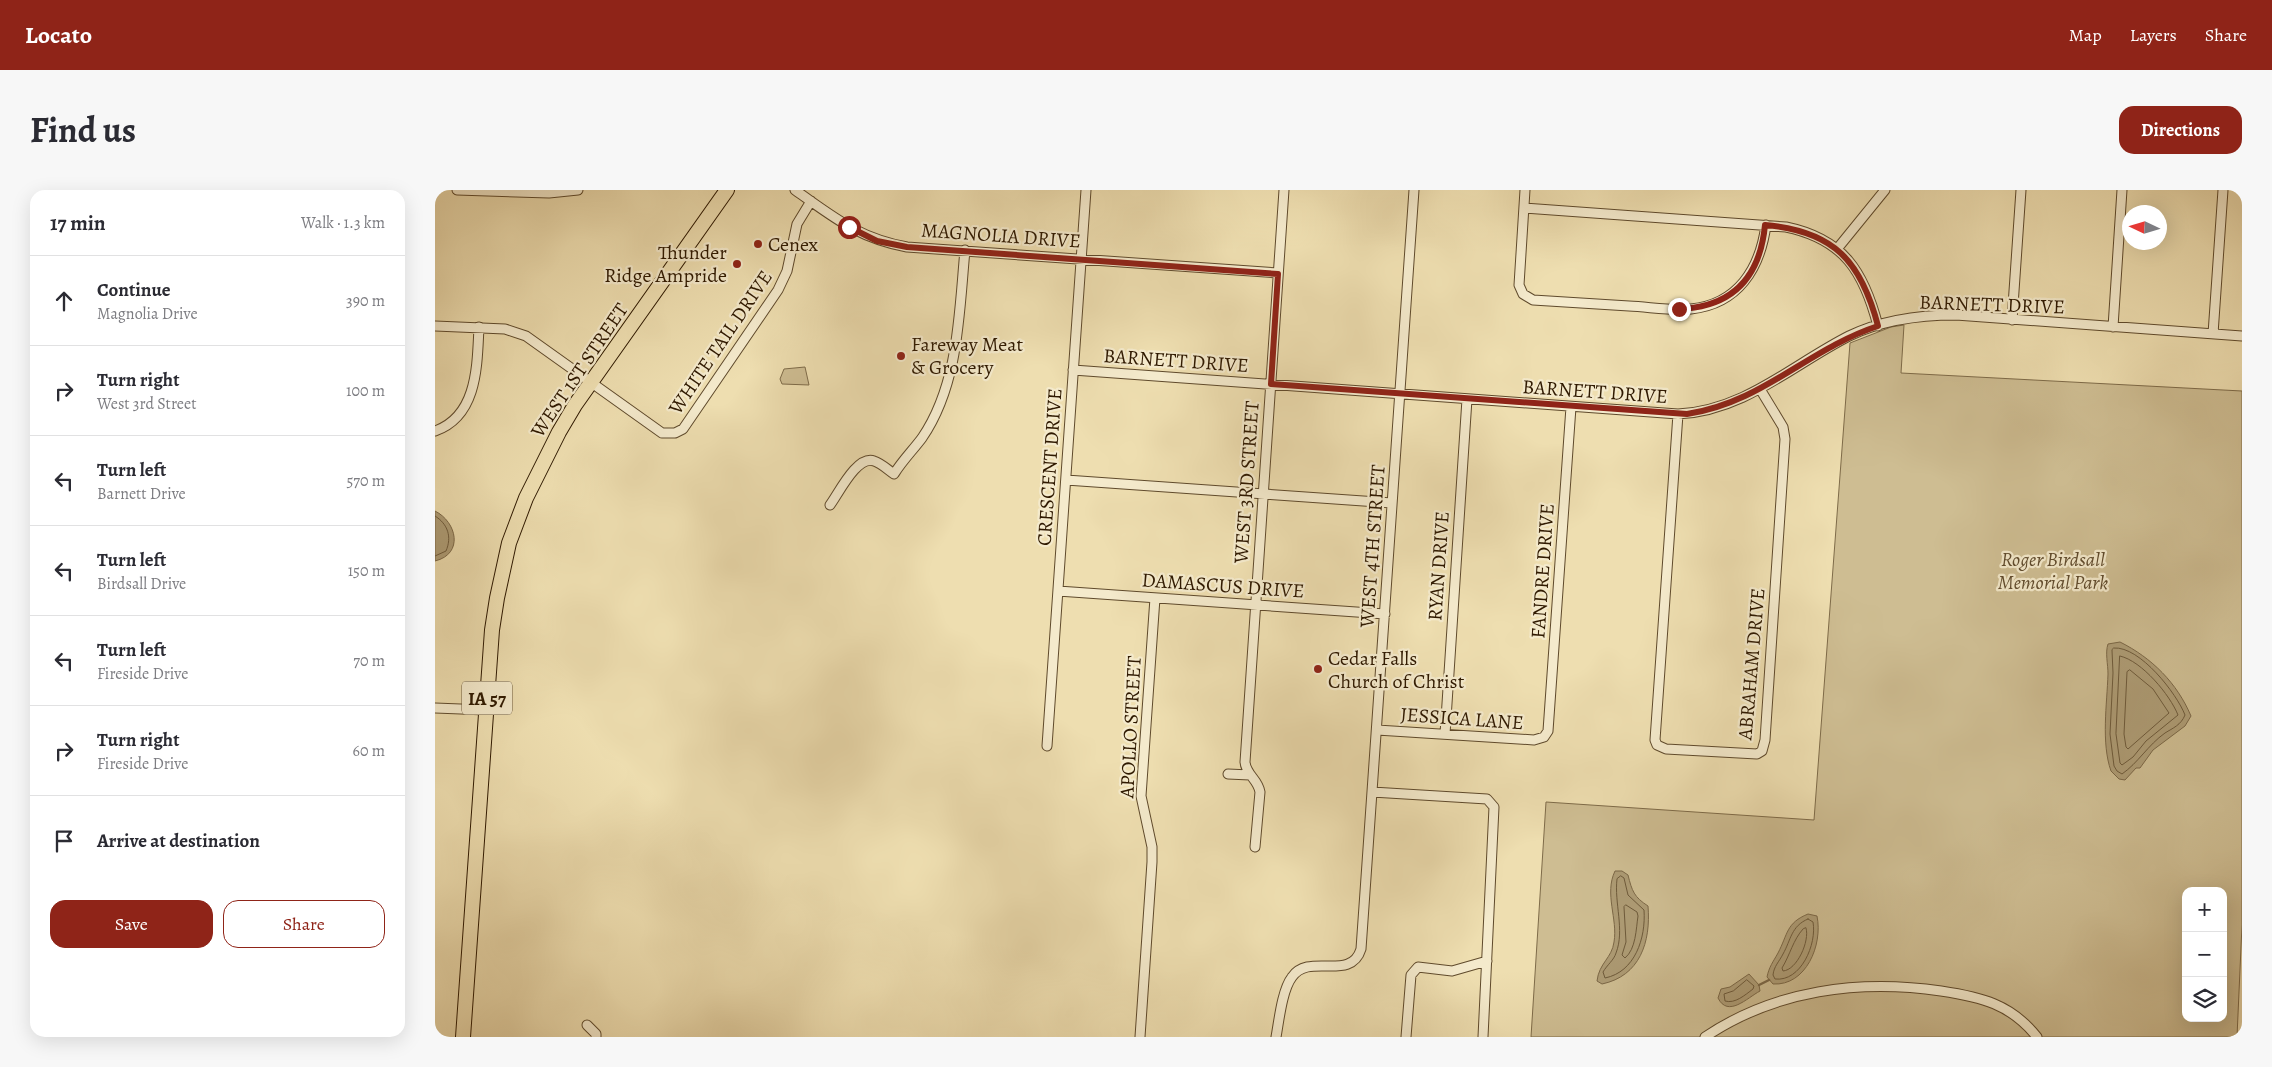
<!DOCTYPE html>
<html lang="en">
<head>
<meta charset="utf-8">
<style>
	body { margin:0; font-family:Alegreya,serif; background:#f7f7f7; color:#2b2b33 }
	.controls { position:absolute; right:15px; bottom:15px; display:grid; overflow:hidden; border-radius:10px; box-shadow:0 5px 20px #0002 }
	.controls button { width:45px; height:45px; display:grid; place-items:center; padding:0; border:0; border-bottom:1px solid #e1e1e2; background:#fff; color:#2b2b33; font:25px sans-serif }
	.compass { position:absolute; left:1687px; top:15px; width:45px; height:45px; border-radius:50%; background:#fff; box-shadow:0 5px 20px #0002; rotate:274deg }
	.stop { position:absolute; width:15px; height:15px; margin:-11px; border:4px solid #8f2418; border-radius:50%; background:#fff }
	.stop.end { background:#8f2418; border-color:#fff; box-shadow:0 1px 5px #0008 }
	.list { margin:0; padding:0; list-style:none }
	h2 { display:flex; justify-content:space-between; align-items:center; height:65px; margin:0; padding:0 20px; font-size:21px }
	h2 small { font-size:16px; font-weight:400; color:#7c7c81 }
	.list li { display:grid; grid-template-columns:32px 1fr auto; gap:15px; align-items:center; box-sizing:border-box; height:90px; padding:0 20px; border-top:1px solid #e1e1e2 }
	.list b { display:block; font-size:19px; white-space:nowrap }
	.list p { margin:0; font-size:16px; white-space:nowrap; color:#7c7c81 }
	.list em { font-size:16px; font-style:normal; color:#7c7c81 }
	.actions { display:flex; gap:10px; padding:15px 20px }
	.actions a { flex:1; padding:11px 0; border:1px solid #8f2418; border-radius:15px; text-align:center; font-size:18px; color:#8f2418 }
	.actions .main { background:#8f2418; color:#fff }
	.icon { flex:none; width:28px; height:28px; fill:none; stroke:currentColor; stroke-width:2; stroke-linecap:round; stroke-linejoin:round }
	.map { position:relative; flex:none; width:1807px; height:847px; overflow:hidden; border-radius:15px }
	header { display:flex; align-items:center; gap:30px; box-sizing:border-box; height:70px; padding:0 25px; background:#8f2418; color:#fff }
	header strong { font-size:24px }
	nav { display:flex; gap:28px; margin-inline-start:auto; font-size:18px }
	.intro { display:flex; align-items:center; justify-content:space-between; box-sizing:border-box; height:120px; padding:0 30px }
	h1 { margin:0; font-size:35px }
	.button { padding:12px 22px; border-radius:15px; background:#8f2418; color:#fff; font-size:18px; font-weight:700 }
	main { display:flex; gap:30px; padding:0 30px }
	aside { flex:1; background:#fff; border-radius:15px; box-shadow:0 5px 20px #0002 }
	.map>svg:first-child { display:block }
</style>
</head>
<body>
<header>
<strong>Locato</strong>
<nav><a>Map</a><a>Layers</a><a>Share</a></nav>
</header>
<div class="intro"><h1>Find us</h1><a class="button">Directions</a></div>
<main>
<aside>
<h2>17 min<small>Walk · 1.3 km</small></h2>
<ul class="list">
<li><svg class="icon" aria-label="ahead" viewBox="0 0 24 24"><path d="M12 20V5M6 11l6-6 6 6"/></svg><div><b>Continue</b><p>Magnolia Drive</p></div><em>390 m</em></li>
<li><svg class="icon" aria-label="right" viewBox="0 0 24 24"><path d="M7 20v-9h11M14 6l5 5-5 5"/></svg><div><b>Turn right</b><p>West 3rd Street</p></div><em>100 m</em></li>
<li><svg class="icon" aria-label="left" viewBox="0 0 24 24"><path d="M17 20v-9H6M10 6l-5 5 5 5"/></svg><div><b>Turn left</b><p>Barnett Drive</p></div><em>570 m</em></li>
<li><svg class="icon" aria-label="left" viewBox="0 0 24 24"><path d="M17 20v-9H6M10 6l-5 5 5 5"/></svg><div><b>Turn left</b><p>Birdsall Drive</p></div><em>150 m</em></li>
<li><svg class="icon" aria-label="left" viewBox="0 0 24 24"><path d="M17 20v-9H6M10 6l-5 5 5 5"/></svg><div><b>Turn left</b><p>Fireside Drive</p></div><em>70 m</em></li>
<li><svg class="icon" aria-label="right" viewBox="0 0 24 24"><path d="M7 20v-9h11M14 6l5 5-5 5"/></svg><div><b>Turn right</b><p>Fireside Drive</p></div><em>60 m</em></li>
<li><svg class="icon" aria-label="arrive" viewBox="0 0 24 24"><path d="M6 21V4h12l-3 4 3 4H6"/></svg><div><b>Arrive at destination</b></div></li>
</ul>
<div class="actions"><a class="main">Save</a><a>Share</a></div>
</aside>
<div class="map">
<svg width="1807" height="847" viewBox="0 0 1807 847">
	<rect width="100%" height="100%" fill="#eedeb0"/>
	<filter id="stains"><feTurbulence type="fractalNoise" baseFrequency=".004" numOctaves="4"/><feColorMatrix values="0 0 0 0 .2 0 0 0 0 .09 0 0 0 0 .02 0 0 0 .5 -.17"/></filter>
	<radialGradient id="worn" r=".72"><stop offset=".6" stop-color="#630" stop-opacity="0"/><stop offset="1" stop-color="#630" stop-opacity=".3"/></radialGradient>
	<path fill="#cebd92" stroke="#7e6b49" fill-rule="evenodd" d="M1469,135L1466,183L1807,201V735L1802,847H1096L1111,612L1379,630L1415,153L1456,137ZM1751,701H1788V828H1751Z
		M370,177L374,195L347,194L345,189L349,179Z"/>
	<path fill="#ad9b74" stroke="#7b6746" d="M0,321C22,332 29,364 0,371Z
		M1685,452C1717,468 1742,493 1756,526L1750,536L1718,560L1705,578H1701L1690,590L1684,589L1676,581C1666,553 1672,514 1673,484C1673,474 1670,463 1673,454Z
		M1180,681H1187L1193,685C1197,701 1199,707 1213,716C1216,752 1205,786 1167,794L1162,791C1164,773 1177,768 1179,752C1183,729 1169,704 1180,681Z
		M1373,724L1382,726C1388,755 1371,796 1338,794L1332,787C1334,777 1338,772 1343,763C1353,744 1351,733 1373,724Z
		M1314,784L1324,795L1325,801C1312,808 1293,828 1283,808L1286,799L1295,797Z"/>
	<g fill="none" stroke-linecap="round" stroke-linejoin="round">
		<path stroke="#6e5a3a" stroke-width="1" d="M0,326C13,334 17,347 11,361L0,366
			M1679,458C1705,456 1742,504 1750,525C1746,535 1738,538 1730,543C1713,555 1703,573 1687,584L1682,581L1679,576L1675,544L1678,483L1677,460Z
			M1685,466C1707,471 1735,505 1743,525L1711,551L1698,567L1687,575L1685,573L1681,544Z
			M1695,480L1718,499L1734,523L1693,559L1691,557L1689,544L1692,482Z
			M1186,686L1189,688L1193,705L1209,720C1211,748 1200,782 1170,788L1168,782C1172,775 1179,770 1181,763C1190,740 1179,713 1182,689Z
			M1191,715L1202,722L1203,726C1201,739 1201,759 1190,768L1187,765L1191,752L1189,717Z
			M1373,729L1378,732C1382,754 1366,792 1340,789L1338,785C1339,776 1344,772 1348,764C1356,750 1356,736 1373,729Z
			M1371,738C1375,751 1362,780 1348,781L1347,778C1355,765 1358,750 1368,739Z
			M1312,790L1319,796L1318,799C1310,805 1300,814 1290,811L1289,804L1298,801Z"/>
		<path stroke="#7b6746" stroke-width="2.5" d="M1324,795L1334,790"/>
		<g stroke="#5f4a2c" stroke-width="11">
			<path id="minor" d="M22,0L114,3L143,0
				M360,0C400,28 423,48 472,57L843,83
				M1090,0L1084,95L1088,104L1098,110C1130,112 1162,114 1194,116C1215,117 1236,121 1256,119C1303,114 1325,79 1331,35
				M1089,18L1351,37C1409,49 1429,82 1443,136
				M1402,59L1450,0
				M1577,130L1586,0
				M0,136L70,139L91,146L227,243H240L248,239L343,100L352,81L362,34L376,11
				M1678,137L1687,0
				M1778,144L1788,0
				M638,180L1243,224C1309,221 1357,175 1414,146C1447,130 1484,125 1521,125L1807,146
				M1243,224L1220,550L1222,555L1231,559L1322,564L1327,561L1330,550L1350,249L1348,237L1325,199
				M0,241C43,226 42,175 44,137
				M631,290L957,313
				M395,315C404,303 422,265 439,271C446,273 453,280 459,284C467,271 478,260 487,248C524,194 524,123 530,60
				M623,401L950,424
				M0,518L51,520
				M942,540L1099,550L1109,547L1113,541L1136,217
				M1010,544L1032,209
				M612,556L651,0
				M793,584L815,585
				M937,602L1052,609L1059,617L1048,847
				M820,657L825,602C823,589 811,585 810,572L849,0
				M152,835L161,844V847
				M705,847L717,672V657L706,606L720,408
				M841,847C844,831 847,800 857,787C874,762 916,792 926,759L979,0
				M971,847L976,785L983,777L1017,781L1052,771
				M1270,847C1340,800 1424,789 1506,801C1546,807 1576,814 1602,847"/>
		</g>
		<g stroke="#2f1900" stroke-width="16">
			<path id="primary" d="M28,847L57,440L62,408L74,353L91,308L124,242L140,215L292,0"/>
		</g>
		<use href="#minor" stroke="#f4eacc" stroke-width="9"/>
		<use href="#primary" stroke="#eedeb0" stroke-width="14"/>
	</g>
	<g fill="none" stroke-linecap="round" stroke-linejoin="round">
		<path stroke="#8f2418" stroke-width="6" d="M414,37L442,51L472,57L843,84L836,194L1252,224C1327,213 1373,159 1443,136C1426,71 1399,41 1330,35C1325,87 1298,117 1244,119"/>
	</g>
	<g fill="#8f2418" stroke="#f4eacc" stroke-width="2">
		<circle cx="323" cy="54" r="5"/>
		<circle cx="302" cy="74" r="5"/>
		<circle cx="466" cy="166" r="5"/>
		<circle cx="883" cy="479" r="5"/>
	</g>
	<g text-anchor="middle" stroke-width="4.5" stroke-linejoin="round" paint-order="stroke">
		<rect fill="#f4eacc" stroke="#6a583d" stroke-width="1" x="27" y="491.5" width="50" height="33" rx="4"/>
		<g font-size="19" font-weight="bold" fill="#2f1900">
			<text x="52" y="515">IA 57</text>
		</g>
		<g font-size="20" fill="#2f1900" stroke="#f4eacc">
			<text transform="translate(566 45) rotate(4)" y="7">MAGNOLIA DRIVE</text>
			<text transform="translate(1557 114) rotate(2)" y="7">BARNETT DRIVE</text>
			<text transform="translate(285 152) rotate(-56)" y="7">WHITE TAIL DRIVE</text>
			<text transform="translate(741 170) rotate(4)" y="7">BARNETT DRIVE</text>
			<text transform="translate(144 180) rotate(-56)" y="7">WEST 1ST STREET</text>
			<text transform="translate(1160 201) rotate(4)" y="7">BARNETT DRIVE</text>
			<text transform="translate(614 277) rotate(-86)" y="7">CRESCENT DRIVE</text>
			<text transform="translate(811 292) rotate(-86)" y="7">WEST 3RD STREET</text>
			<text transform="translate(937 356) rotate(-86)" y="7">WEST 4TH STREET</text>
			<text transform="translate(1003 376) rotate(-86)" y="7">RYAN DRIVE</text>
			<text transform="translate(1107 381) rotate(-86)" y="7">FANDRE DRIVE</text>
			<text transform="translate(788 395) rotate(4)" y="7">DAMASCUS DRIVE</text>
			<text transform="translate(1316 474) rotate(-85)" y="7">ABRAHAM DRIVE</text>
			<text transform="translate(1027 528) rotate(4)" y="7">JESSICA LANE</text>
			<text transform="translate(695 537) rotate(-87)" y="7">APOLLO STREET</text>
		</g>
		<g font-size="20" fill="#2f1900" stroke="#f4eacc" text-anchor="start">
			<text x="333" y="61">Cenex</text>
			<text x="292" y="69" text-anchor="end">Thunder<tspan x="292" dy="23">Ridge Ampride</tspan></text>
			<text x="476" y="161">Fareway Meat<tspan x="476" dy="23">&amp; Grocery</tspan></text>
			<text x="893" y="475">Cedar Falls<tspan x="893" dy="23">Church of Christ</tspan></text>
		</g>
		<g font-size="20" font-style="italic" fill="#5f4a2c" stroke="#f4eacc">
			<text x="1618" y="376">Roger Birdsall<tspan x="1618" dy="23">Memorial Park</tspan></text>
		</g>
	</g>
	<rect width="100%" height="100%" filter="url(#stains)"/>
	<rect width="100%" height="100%" fill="url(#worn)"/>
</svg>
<div class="controls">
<button>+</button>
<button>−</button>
<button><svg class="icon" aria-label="layers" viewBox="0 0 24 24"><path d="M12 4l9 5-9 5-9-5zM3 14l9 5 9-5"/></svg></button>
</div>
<svg class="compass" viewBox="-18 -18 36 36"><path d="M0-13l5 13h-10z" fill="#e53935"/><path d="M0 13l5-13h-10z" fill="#7c7c81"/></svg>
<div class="stop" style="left:414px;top:37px"></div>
<div class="stop end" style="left:1244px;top:119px"></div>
</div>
</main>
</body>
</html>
